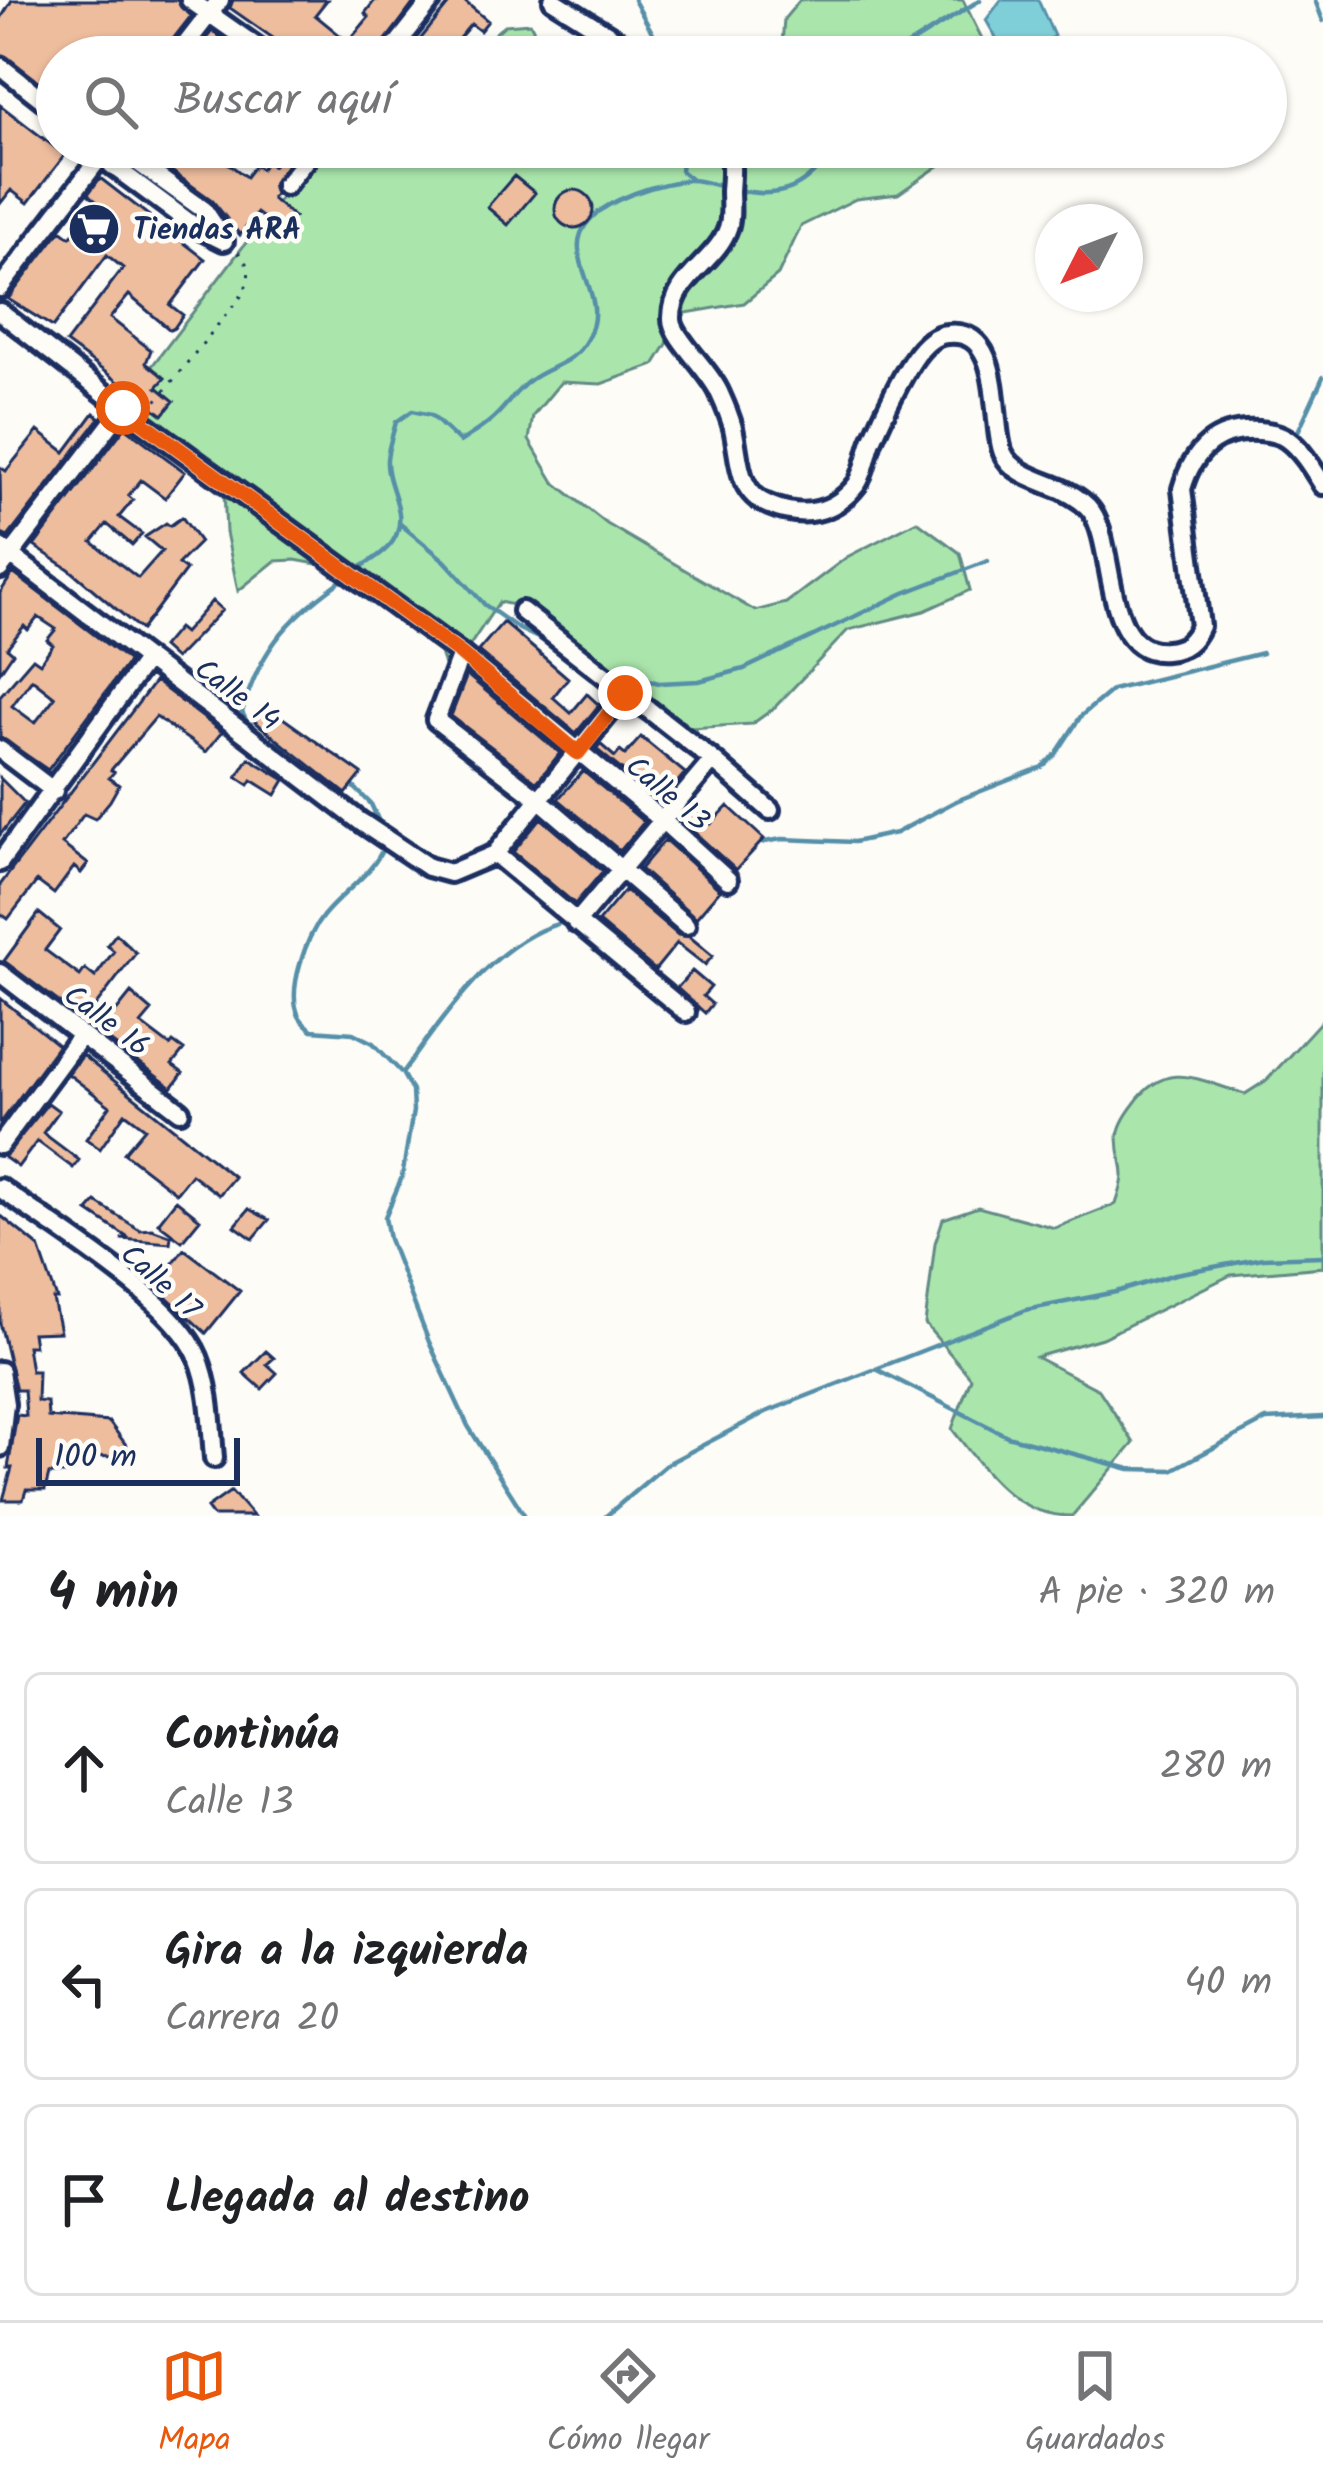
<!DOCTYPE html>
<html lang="es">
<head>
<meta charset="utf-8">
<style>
	body { margin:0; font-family:Kalam,sans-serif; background:#f2f2f2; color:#202124 }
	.compass { position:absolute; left:1035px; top:204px; width:108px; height:108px; border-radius:50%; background:#fff; box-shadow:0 3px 9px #0004; rotate:228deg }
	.scale { position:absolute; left:36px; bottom:30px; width:204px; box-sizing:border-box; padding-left:12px; border:6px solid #1b2f5e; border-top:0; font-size:33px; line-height:42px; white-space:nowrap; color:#1b2f5e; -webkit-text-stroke:9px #fdfcf7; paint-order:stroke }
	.stop { position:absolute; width:36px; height:36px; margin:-27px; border:9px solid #ea580c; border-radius:50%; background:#fff }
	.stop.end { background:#ea580c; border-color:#fff; box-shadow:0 3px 12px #0008 }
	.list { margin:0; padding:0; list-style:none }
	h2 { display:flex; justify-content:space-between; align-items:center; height:156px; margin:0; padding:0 48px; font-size:51px }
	h2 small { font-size:39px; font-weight:400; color:#757577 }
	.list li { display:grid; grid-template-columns:78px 1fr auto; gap:36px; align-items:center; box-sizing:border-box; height:192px; margin:0 24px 24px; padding:0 24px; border:3px solid #e0e0e0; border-radius:18px }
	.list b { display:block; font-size:45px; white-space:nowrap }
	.list p { margin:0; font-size:39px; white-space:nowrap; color:#757577 }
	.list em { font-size:39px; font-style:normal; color:#757577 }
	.icon { flex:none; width:66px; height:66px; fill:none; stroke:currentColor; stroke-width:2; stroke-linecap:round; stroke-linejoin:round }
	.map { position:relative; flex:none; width:1323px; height:1516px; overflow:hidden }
	.search { position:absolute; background:#fff; box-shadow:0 3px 9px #0004; left:36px; right:36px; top:36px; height:132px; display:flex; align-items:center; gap:30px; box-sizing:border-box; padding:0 42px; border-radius:66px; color:#757577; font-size:45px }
	.sheet { height:804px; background:#fff }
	nav { display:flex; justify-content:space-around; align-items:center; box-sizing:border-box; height:168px; border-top:3px solid #e0e0e0; background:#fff; font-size:33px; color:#757577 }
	nav a { display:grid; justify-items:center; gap:6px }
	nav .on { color:#ea580c }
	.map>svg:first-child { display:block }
</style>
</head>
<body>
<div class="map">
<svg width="1323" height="1516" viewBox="0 0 1323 1516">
	<rect width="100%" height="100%" fill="#fdfcf7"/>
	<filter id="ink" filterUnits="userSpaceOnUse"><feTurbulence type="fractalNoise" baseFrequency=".00833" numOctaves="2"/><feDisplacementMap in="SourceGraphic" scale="24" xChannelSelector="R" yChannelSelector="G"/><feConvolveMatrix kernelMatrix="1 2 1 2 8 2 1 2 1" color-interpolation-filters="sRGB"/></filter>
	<g filter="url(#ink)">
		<path fill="#aae6ac" stroke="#628a85" stroke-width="3" d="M800,0H963L991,57H781L784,19Z
			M530,23L540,42L535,57H467L505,25Z
			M319,147H352L365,158L399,147H966L898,194L856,199L801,226L778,275L744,303L686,313L654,365L601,384L561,382L533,416L529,440L554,482L607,524L755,611L786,603L847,557L917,521L960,553L970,590L924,611L848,630L773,709L752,724L659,730L615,703L570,647L523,607L499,602L448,678L436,640L339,568L295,560L275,561L238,591L226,532L224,492L126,400Z
			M1323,1019V1267L1231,1275L1102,1338L1036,1357L1099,1390L1134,1443L1072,1516C1013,1516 985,1471 952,1429L971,1378L925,1324L935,1243L943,1219L978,1207L1055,1228L1116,1204C1130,1164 1119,1172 1118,1138C1118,1127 1127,1113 1134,1104C1168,1057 1199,1081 1245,1094L1267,1080Z"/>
		<path fill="#7fcfd9" stroke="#578fa8" stroke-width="3" d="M1001,0H1038L1054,36L1028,57H1007L986,20Z"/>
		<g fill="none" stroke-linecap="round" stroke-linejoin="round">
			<path stroke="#578fa8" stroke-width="4.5" d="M634,0L666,57
				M1315,0L1323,21
				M889,57L980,0
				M683,147L681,171L690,178
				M734,189C783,201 807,188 834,147
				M1295,438L1323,377
				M399,523L445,561L485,605L519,629L557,647
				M612,671L659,683L699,681L744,669L904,593L988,561
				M289,749L251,730L242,712C262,643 292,616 349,575C362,566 385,554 393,541C411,512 385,487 387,459C388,447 393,434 396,422L412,411L431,415L460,442C470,435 481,429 490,421C505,409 514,392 529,381C550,365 573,365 587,339C606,305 582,282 579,250C574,205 653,185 687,180C698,179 712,184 723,187
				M351,784L371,804L384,833
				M759,843L782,839L854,842L896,833L956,801L1042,767L1056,754L1081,716L1112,690L1262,653
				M385,844C373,875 344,890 323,916C307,936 286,990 299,1016C302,1022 307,1025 312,1030L353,1033L373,1043L402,1073L412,1091L413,1111L402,1177L385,1217L389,1239L429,1342L468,1426L525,1516
				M404,1071C445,1016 496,936 569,921
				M876,1369L1007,1436L1130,1469L1172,1470L1266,1420L1323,1417
				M606,1516L667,1464L766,1412L1026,1310L1116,1292L1175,1274L1263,1258L1323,1256"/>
		</g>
		<path fill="#eebd9e" stroke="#1b2f5e" stroke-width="3" fill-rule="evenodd" d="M12,0H177L191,16L159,57H57V95L0,53V20Z
			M233,0H327L315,15L348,42L369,17L365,13L375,0H416L374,57H300L230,8Z
			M452,0H463L488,21L480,31L471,24L443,57H406Z
			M212,31L249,57H192Z
			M0,105L65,155L28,203L11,190L0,204Z
			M138,147H235L225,161L246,177L255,165L261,169L266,162L273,166L287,147H300L272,185L275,194L272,199L294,217L282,232L257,213L240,235L212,200Z
			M514,176L535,193L508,225L487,207Z
			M100,178L205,259L170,305L183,315L174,328L170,330L129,295L110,318L151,350L146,363L165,378L157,387L174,401L163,415L66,343L123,268L107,255L53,327L8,299L61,230L70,237L77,229L97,202L88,194Z
			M555 209a19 19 0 1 1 38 0a19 19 0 1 1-38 0Z
			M94,413L100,418L8,537L1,534L0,467L6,471L38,431L65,452Z
			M125,427L185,472L165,498L141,480L128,496L133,500L119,517L142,534L132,545L107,524L92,542L138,578L162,551L145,537L166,523L170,526L182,517L200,542L178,564L186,570L141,630L69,569L34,546Z
			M13,573L129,661L48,770L0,737V696L33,658L40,663L53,645L47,640L56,629L38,617L28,630L24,626L7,648L13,653L0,672V593ZM32,679L55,697L35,723L12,706Z
			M212,601L222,610L175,659L162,647L178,628L184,633Z
			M503,622L568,678L553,697L571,713L587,694L599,705L576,733L478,651Z
			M467,675L560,753L537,782L451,716Z
			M155,681L222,732L206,752L156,717L111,770L114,772L109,778L119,785L110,801L95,819L84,814L62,844L88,864L81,873L74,867L54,894L37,881L8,919L0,913V885Z
			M266,706L362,774L346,794L254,721Z
			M641,737L685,773L661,802L596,749L600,744L615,757L620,751L625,755Z
			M249,758L285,780L276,795L252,780L249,785L237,777Z
			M583,771L644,822L620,851L558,799Z
			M0,778L25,803L0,835Z
			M728,806L764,839L736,870L681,820L693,808L711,824Z
			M541,818L603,871L575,904L513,852Z
			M665,840L720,890L696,918L640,869Z
			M625,890L678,935L690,937L713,956L705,965L677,943L655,970L598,922Z
			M39,913L60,930L45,950L80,976L85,969L95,977L114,951L107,945L116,934L136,953L84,1021L4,961Z
			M692,971L711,987L703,996L712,1004L705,1013L677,988Z
			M131,993L152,1011L141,1024L170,1046L173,1042L184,1050L172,1065L183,1073L172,1088L99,1033Z
			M0,998L58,1045L0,1124Z
			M82,1055L234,1177L219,1195L191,1174L176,1193L124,1153L145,1128L125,1113L100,1149L86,1139L110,1106L68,1074Z
			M48,1103L59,1111L43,1133L79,1160L73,1168L37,1141L18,1167L4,1157Z
			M176,1200L200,1219L182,1241L158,1223Z
			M96,1202L140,1230L152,1229L171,1236L170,1243L121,1239L127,1237L88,1211Z
			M249,1209L269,1220L253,1239L235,1226Z
			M0,1215L39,1247L57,1299H53L60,1332L32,1333L34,1346H27L31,1371H38L37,1401L47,1402L48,1417L109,1422L127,1446L129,1457L64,1456L66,1474H49L45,1490H26L23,1500H3L12,1468H8L17,1415L26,1416L24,1390H16L0,1323Z
			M184,1249L240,1291L206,1333L155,1286Z
			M266,1351L274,1358L267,1364L277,1373L262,1389L244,1373Z
			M231,1491L253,1516H213L207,1508Z"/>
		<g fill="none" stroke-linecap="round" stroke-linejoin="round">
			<g stroke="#1b2f5e" stroke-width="26">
				<path id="street" d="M190,0L271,57
					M553,0L623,44L636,57
					M176,57L220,0
					M387,57L432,0
					M0,66L57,111
					M727,147C733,162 731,176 730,191C730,202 732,218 728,228C717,261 671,279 672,319C672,338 711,371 720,394C725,405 730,417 733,428C740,457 736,492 769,505C802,519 834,514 857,484C865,472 867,454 872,441C884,413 896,386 913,360C921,348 932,335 947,334C1006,327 990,423 1003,453C1012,474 1043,481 1063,490C1073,495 1086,503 1092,512C1116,547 1103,657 1166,651C1184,650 1193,641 1200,626L1182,489C1193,450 1217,428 1259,431C1268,432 1279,433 1287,439C1302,450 1313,469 1323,485
					M104,148L112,165L194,226L224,241
					M106,150L122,151L204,210L222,237
					M285,186L316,147
					M0,288L108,147
					M0,312L123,408L461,654L662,820L728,880
					M0,547L361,822L428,867L450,873L495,854L625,693
					M0,569L123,408
					M522,611L713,760L770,810
					M461,654L436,720L540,800L686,925
					M0,750L54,791
					M495,854L686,1012
					M0,862L146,660
					M576,923L713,760
					M0,973L180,1111
					M0,1145L81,1035
					M0,1188C53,1227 173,1298 198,1357C211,1389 211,1425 214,1458
					M0,1371L5,1404L0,1447"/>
			</g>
			<path stroke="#1b2f5e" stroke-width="3" stroke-dasharray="3 9" stroke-linecap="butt" d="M149,410L242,295C252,277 251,263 235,250"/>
			<use href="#street" stroke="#fdfcf7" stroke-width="16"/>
		</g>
	</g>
	<g fill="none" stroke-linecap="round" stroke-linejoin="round" filter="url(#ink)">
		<path stroke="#ea580c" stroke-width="15" d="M123,408L461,654L578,753L625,693"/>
	</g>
	<defs>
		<g id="supermarket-disc" transform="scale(2.7)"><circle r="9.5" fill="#1b2f5e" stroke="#fdfcf7"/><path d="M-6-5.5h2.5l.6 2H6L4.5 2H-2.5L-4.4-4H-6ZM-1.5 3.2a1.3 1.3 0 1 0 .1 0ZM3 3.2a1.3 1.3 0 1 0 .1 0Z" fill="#fff"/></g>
	</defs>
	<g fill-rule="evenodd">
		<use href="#supermarket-disc" x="94" y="229"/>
	</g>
	<g text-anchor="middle" stroke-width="9" stroke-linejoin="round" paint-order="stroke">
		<g font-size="30" font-weight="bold" fill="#1b2f5e" stroke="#fdfcf7" text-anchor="start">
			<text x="133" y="239">Tiendas ARA</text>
		</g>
		<g font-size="30" fill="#1b2f5e" stroke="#fdfcf7">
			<text transform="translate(238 694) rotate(37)" y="10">Calle 14</text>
			<text transform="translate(668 793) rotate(40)" y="10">Calle 13</text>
			<text transform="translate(107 1020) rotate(37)" y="10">Calle 16</text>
			<text transform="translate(161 1281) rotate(42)" y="10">Calle 17</text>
		</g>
	</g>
</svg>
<svg class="compass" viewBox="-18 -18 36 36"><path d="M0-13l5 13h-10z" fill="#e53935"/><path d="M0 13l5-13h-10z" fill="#757577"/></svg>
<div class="scale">100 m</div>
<div class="stop" style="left:123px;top:408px"></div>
<div class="stop end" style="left:625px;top:693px"></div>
<div class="search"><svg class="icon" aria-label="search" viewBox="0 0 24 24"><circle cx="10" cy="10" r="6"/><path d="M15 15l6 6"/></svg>Buscar aquí</div>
</div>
<section class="sheet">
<h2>4 min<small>A pie · 320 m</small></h2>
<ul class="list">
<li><svg class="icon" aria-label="ahead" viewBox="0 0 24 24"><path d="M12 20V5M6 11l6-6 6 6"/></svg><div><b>Continúa</b><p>Calle 13</p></div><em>280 m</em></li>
<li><svg class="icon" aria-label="left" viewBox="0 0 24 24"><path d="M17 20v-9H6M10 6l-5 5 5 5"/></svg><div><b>Gira a la izquierda</b><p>Carrera 20</p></div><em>40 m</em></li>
<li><svg class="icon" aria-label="arrive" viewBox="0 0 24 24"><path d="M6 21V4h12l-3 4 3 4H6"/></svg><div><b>Llegada al destino</b></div></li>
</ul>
</section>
<nav>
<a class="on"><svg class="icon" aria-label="map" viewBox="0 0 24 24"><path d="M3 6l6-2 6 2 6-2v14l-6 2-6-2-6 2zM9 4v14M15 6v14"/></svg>Mapa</a>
<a><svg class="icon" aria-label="directions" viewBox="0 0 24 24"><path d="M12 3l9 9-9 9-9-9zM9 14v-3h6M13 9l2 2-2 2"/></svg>Cómo llegar</a>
<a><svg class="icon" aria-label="saved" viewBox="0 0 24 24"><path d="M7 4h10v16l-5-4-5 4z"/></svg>Guardados</a>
</nav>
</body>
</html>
